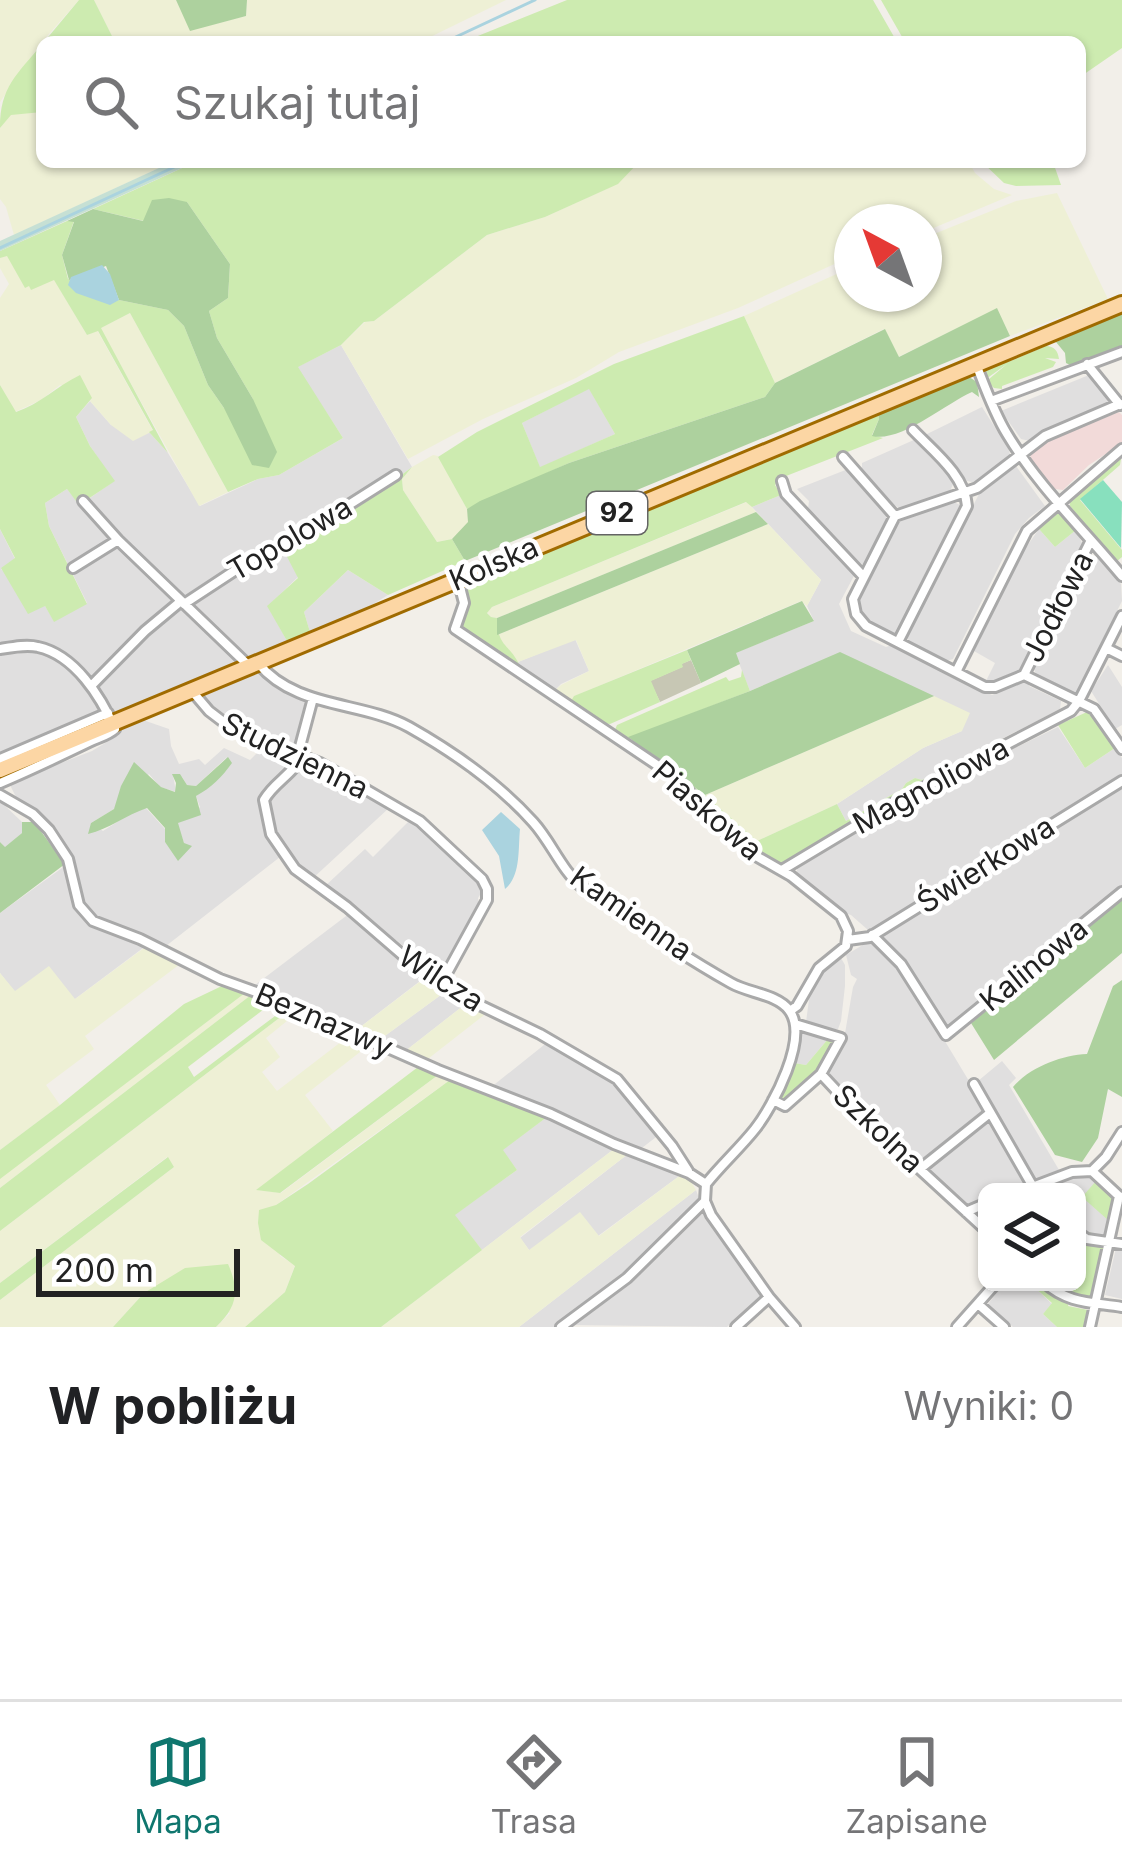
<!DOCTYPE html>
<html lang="pl">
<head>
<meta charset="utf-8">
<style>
	body { margin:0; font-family:Inter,sans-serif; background:#f2f2f2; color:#202124 }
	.controls { position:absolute; right:36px; bottom:36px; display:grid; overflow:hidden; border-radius:18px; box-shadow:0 3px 9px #0004 }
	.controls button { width:108px; height:108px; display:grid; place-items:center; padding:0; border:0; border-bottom:3px solid #e0e0e0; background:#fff; color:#202124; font:60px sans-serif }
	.compass { position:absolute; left:834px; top:204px; width:108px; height:108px; border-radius:50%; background:#fff; box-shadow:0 3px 9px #0004; rotate:319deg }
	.scale { position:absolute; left:36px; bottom:30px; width:204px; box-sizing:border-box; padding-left:12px; border:6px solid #222; border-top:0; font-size:33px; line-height:42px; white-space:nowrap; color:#222; -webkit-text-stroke:9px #fff; paint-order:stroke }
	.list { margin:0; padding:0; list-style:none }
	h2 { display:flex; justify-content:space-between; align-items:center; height:156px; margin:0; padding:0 48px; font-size:51px }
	h2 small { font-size:39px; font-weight:400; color:#757577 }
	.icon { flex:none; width:66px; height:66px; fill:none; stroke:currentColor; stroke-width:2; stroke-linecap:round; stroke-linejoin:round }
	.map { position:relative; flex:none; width:1122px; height:1327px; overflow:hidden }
	.search { position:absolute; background:#fff; box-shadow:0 3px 9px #0004; left:36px; right:36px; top:36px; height:132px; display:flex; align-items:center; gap:30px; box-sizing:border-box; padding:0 42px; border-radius:18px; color:#757577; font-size:45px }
	.sheet { height:372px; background:#fff }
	nav { display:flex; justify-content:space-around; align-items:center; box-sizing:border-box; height:168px; border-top:3px solid #e0e0e0; background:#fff; font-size:33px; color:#757577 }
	nav a { display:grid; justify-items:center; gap:6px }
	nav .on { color:#0f766e }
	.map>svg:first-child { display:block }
</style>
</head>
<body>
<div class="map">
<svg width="1122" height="1327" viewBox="0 0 1122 1327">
	<rect width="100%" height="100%" fill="#f2efe9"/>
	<path fill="#e0dfdf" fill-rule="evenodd" d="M341,345L412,467L367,501L284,549L298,577L268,606L287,641L114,713L0,755V529L15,559L1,569L45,606L54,621L87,603L49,526L45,503L67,489L80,505L114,481L90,446L76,417L90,401L111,425L149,432L168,453L200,506L258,479L279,475L343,438L297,367Z
		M1089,375L1109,399L1107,405L1038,433L1030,441L1021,439L1001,411Z
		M589,388L615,434L540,468L522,423Z
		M982,407L1008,448L1011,457L977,483L967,481L925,435Z
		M916,439L954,482L950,491L901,509L894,505L862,469V463Z
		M1016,466L1045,506L1029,518L1015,534L953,659L946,661L910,643L907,637L980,492Z
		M848,469L885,512L887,521L865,565L857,562L808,509L809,501L797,489Z
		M781,495L855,574L839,604L851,631L886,647L892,645L992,695L1025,681L1029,683V686L1061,701L1060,709L922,780L915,778L906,783L902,789L846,821L837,804L923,748L962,731L840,653L750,691L735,653L814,621L807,606L821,580L752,507Z
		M952,501L962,506L898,633L893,634L864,620L857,604L896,525L904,518Z
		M1039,529L1055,547L1076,530L1083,545L1020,670L989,683L986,681L995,663L974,651L1025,549Z
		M1089,556L1098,557L1121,584L1122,601L1077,691L1074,693L1036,674L1033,667Z
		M348,570L388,595L362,611L310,632L304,612Z
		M575,639L589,671L561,684L554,691L521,669L518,662Z
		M1108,665L1122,687V725L1115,729L1091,691Z
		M257,673L309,701L298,746L293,749L240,729L239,724L205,700L204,696Z
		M140,719L169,729L171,746L179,764L199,759L205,765L224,748L250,760L264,746L296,759L294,764L261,796L260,802V812L280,857L157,953L143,948L75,999L14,991L0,973V913L73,860L67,846L44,820L18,801L9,783L92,751L120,734L118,727ZM227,757L196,796L200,807L189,818L177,823L184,843L179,860L165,842V829L146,808L131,813L103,831L91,823L114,809L149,774L160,787L176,792L173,775L182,777L187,785L196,786Z
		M1058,727L1085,768L1115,748L1122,758V775L877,927L868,930L851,915L841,912L805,882L797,872V864L899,805Z
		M307,762L389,808L312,879L294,864L281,845L270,825L266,802L275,789Z
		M1122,786V887L945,1031L877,937Z
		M0,801L22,822V833L5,848L0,842Z
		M410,820L432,837L476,879L483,890L478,898L479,908L448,958L441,969L435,972L396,940L392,944L324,887L365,849L373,857Z
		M350,913L388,951L424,978L355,1031L251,988Z
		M871,940L899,965L972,1086L970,1088L984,1111L923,1160H918L851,1101L829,1072L844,1039L853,987L857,979L851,975L846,955Z
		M841,958L845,965V986L841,1021L838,1029L824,1031L806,1022L810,992L822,973Z
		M449,989L468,1002L404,1052L378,1041Z
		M802,1029L828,1039L806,1065L794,1063Z
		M549,1041L617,1083L660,1134L638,1151L490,1088Z
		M1002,1061L1016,1078L1009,1085L1062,1175L1037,1183L978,1081Z
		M547,1117L614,1149L482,1250L454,1215L517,1170L502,1150Z
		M987,1121L1027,1187L1010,1192H987V1200L970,1205L962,1203L929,1172V1168Z
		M628,1154L637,1155L682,1174L598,1236L530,1251L520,1238Z
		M1079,1174H1091L1097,1180L1108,1220L1106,1234L1102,1236L1092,1234L1077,1225V1192H1042L1039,1188Z
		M696,1190L700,1201L615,1284L557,1327H519Z
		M701,1210L762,1294L727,1327L568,1325L624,1284Z
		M1116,1248L1122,1249V1299L1105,1295Z
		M1005,1282H1029L1052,1304L1043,1314L1057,1327H1013L988,1304Z"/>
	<path fill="#f2dad9" d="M1119,412L1122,415V443L1089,465L1063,490L1055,489L1030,459L1031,453L1046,441Z"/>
	<path fill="#c7c7b4" d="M691,660L701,683L660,702L650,681L682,667L681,664Z"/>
	<path fill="#eef0d5" d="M0,0H79L42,42L0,102Z
		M94,0H176L191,30L246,16L247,0H506L420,42H115Z
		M20,112H42V162H172L14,235L6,207L0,199V128L10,115Z
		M639,162H969L975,173L994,189L1012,195L924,232V222H852V256L738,308L619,352L576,378L483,419L408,459L341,345L365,322L374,321L487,235L545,217L617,184Z
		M1057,193L1108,299L1010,336L997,309L898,357L884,329L775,383L744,316L852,267V294H924V238L1016,201Z
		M7,255L32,289L54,279L87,335L97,330L153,431L133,441L111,425L90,401L92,398L60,385L41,400L15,412L0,385V298L9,284L0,268V258Z
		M130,313L228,492L199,506L100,328Z
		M433,455L438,456L448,474L467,509L469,522L456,538L437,542L403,490L402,479L412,467Z
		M747,502L756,512L497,618L491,617L487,612L492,607Z
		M768,524L821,580L807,606L801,601L575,696L570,703L554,691L561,685L589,671L576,640L518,662L497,635Z
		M934,696L970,713L962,731L923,748L837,804L757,841L705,795Z
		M144,948L180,964L85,1036L94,1049L46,1085L60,1105L0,1150V973L15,991L49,966L75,999Z
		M426,977L449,989L378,1041L355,1031Z
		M245,993L251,995L0,1188V1178Z
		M468,1002L488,1012L424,1062L404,1052Z
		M291,1009L298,1012L266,1038L280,1057L262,1072L277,1091L350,1035L369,1045L305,1095L333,1131L258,1190L281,1193L438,1075L450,1080L276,1205L280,1256L295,1265L285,1292L245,1327H216L230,1313L144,1293L113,1327H0V1300L174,1167L167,1157L0,1283V1231Z
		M614,1149L628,1154L520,1237L529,1250L580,1212L599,1236L682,1174L689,1178L696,1190L519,1327H381Z"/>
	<path fill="#cdebb0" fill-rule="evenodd" d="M79,0H94L115,42H44Z
		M567,0H873L897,42H463Z
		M881,0H1122V48L1080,77V42H905Z
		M42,44V112L11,115L0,128C0,86 17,75 42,44Z
		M195,162H639L618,184L545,217L487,235L374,321L364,322L341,345L298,367L343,438L279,475L258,479L228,492L130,313L101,328L168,453L149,432L153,430L98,331L87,335L54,280L31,290L29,286L25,288L7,256L0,258V251L67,221H74L62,255L68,279L119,300L168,310L184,326L208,385L224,408L253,399L217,338L209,311L228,298L230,264L187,202L144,221L93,209Z
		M982,162H1053L1061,185L1016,186L1004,183Z
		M744,316L775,383L765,397L569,463L467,509L438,457L477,432L614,364ZM589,389L615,434L540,467L522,423Z
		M1046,346C1054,346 1058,351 1059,359L1045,358L1056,362L1053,367L1002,386V389L994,388L989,383V379L1007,364L986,379L985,372L992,364L1011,361Z
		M80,375L92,398L76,417L90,446L115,481L79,505L67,489L45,503L49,526L87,604L54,622L45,606L28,614L1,568L15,558L0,529V385L16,412C40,404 57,386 80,375Z
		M878,413L879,419L872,435L883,438L781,478L775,485L781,495L752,507L746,502L492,607L487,613L491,617L497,618C497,649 512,644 521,669C507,660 461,638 462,621C463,605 469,601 464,583Z
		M1122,453L1120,465L1080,500L1122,550V557L1116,562L1070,506V500Z
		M412,467L402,479L403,490L437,542L452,539L465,561L388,595L348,570L304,612L310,632L287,641L267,606L298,578L283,549L367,501Z
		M1057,514H1063L1076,530L1055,547L1039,529Z
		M687,650L691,660L682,664L683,667L651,681L660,702L610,724L600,723L570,703L574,696Z
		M742,670L750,691L629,738L705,795L757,841L837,804L846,821L902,789L906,783L915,778L922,780L929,777L931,780L781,865C749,859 728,828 704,808C675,782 644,757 614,732L617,725L726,677L729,681L741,677Z
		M1087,712L1096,718L1115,748L1085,768L1058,725Z
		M224,985L245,993L0,1179V1150L60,1105L184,1004Z
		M251,995L272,1003L188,1067L194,1077L287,1007L291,1009L0,1231V1188Z
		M828,1039L835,1043L821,1069L787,1099H782L780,1096L794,1063L806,1065Z
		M418,1067L438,1075L280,1193L256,1190Z
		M450,1080L547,1117L503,1150L517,1170L455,1215L482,1250L381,1327H245L285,1292L295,1266L261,1240L258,1223L259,1210L276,1205L308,1184Z
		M168,1157L174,1167L0,1300V1283Z
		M1097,1180L1115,1197L1113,1213L1109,1217L1112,1220L1107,1236L1102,1239L1085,1235V1231L1102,1236L1105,1234L1108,1220L1082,1197Z
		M1077,1236L1105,1245L1093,1296C1075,1300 1064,1292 1048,1282H1077Z
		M228,1264C240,1291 237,1307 216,1327H113L144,1293L185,1268Z
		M1038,1282L1055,1296L1069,1302L1068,1306L1088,1310L1085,1327H1057L1043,1314L1052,1303L1033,1286L1036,1283L1040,1286Z"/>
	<path fill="#add19e" d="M176,0H247L246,16L190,31Z
		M169,198L187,202L230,264L228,298L209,311L217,338L253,399L277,452L269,468L252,465L224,408L208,385L184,326L168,310L119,300L106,266L69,280L62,255L74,222L67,221L93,209L143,221L152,200Z
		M997,308L1010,336L465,561L452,539L468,522L467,509L480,501L569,463L765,397L775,383L885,329L899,357Z
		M1122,312V347L1074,367L1066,363L1065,353L1056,342Z
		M969,377L977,382L979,397L972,392C945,404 900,443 872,436L879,419L878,413Z
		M756,512L768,524L497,635V618Z
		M802,601L814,621L736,653L740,664L701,683L687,650Z
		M840,652L934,696L705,795L628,737L750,691Z
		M228,757L232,763C222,777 211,788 196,796L201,815L178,823L184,843L192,846L178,861L165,842V828L147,808C126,815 109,829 88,834L91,823L114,809L121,786L134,762L161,787L175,792L176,783L172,774H180L187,785L196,786Z
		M22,822H34L65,864L0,913V842L5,847L22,833Z
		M1122,900V953L994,1060L971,1023Z
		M1122,980V1097L1108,1089L1098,1138L1082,1162L1055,1155L1013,1087C1030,1067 1062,1055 1087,1054L1113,986Z"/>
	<path fill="#c6e0d4" d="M172,162H195L0,251V241Z"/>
	<path fill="#88e0be" d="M1103,480L1122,502L1121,548L1080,499Z"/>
	<path fill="#aad3df" d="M102,265L110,274L119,300L110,305L76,293L68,285L71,277Z
		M501,812L520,829C518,849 521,876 505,889L499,856L482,830Z"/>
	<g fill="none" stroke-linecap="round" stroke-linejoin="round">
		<path stroke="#aad3df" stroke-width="3" d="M445,42L535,0
			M0,248L185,162"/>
		<g stroke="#a9a9a9" stroke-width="14">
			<path id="minor" d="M976,364C985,387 994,413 1007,434C1038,486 1084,530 1122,576
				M1087,364L1120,405
				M991,401L1122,352
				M843,457L895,516
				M782,481L786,494L864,577
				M83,501L118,540L249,666
				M73,568L118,540
				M458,579L464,603L455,629L660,767L685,787L719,826L749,852L791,876L841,916L848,931L846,946L819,968L797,1006L790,1011
				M184,604L260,554L306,532L396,475
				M898,642L967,506C965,475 933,451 913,430
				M1106,648L1122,656
				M0,649C12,647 27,644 38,647C75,655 101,697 115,729C107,736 99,737 89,742C60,756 31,770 0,783
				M258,663C295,709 362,701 409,727C455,753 498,783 533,822C552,843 561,870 583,888C631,921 681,955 731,983C748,993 777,994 789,1010C810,1037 773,1106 755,1129C740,1148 721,1165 706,1184
				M956,672L1027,531L1122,449
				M1024,675L995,687H985L866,626L856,614L853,599L895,516L977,488L1045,436L1120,404
				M1024,675L1091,540
				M1024,675L1094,709L1122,749
				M91,686L145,631L181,601
				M192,691L209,711L234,730L320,763L420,821L482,879L487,889V900L442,982
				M298,754L313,698
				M302,755C293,775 274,782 264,800L271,834L295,869L347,907L421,971L467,999L540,1034L617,1079L672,1146L688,1171
				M0,759L108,713
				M0,795L33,814L49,830L68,859L79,905L93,921L140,939L220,979L281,1001L438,1070L551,1114L614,1144L689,1173L706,1184
				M782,870L892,804L1071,711L1079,701L1122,616
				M872,935L901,964L946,1035L1122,892
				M848,940L870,937L1122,781
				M795,1024L841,1038L821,1074L849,1104L987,1231
				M974,1084L1036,1192
				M773,1100L785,1106L821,1074
				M920,1169L990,1113
				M706,1184L705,1201L711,1215L769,1297L795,1327
				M1019,1192L1072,1172L1092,1171
				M1120,1197L1092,1171L1106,1157L1122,1132
				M966,1212L987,1203
				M1077,1232L1087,1239L1122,1244
				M1044,1282C1068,1304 1091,1302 1122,1307
				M978,1304L1004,1327
				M561,1327L627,1278L705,1201
				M736,1327L769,1297
				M957,1327L997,1282
				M1090,1327L1119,1196"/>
		</g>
		<g stroke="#a06b00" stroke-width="20">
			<path id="primary" d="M0,770L1122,304"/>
		</g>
		<use href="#minor" stroke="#fff" stroke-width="8"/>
		<use href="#primary" stroke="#fcd6a4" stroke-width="14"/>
	</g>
	<g text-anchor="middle" stroke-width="9" stroke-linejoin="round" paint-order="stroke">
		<rect fill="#fff" stroke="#646464" stroke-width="3" x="587" y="492" width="60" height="42" rx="9"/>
		<g font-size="27" font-weight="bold" fill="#222">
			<text x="617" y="522">92</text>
		</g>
		<g font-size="30" fill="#222" stroke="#fff">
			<text transform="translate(290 539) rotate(-30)" y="10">Topolowa</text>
			<text transform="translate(494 564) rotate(-23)" y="10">Kolska</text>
			<text transform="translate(1058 607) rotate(-63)" y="10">Jodłowa</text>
			<text transform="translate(295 756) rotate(26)" y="10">Studzienna</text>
			<text transform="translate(931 786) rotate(-28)" y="10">Magnoliowa</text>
			<text transform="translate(707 811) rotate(41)" y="10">Piaskowa</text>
			<text transform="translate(986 865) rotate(-32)" y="10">Świerkowa</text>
			<text transform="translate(631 914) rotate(35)" y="10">Kamienna</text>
			<text transform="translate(1034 965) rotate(-39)" y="10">Kalinowa</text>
			<text transform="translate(441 979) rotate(33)" y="10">Wilcza</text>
			<text transform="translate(324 1021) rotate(23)" y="10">Beznazwy</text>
			<text transform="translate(878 1129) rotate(44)" y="10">Szkolna</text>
		</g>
	</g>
</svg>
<div class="controls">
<button><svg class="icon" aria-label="layers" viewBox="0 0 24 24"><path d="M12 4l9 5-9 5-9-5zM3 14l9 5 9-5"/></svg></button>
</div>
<svg class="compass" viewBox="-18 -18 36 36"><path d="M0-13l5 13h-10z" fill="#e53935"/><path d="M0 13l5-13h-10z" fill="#757577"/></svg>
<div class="scale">200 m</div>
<div class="search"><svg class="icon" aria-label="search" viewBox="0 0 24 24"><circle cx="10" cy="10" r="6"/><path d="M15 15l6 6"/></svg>Szukaj tutaj</div>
</div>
<section class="sheet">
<h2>W pobliżu<small>Wyniki: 0</small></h2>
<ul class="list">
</ul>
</section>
<nav>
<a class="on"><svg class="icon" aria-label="map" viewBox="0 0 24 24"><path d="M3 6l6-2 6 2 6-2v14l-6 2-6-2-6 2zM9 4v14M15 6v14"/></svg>Mapa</a>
<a><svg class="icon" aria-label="directions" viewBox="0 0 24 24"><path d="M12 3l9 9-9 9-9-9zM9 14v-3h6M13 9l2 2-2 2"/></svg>Trasa</a>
<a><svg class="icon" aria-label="saved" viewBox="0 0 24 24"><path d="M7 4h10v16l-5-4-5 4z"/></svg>Zapisane</a>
</nav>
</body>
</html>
